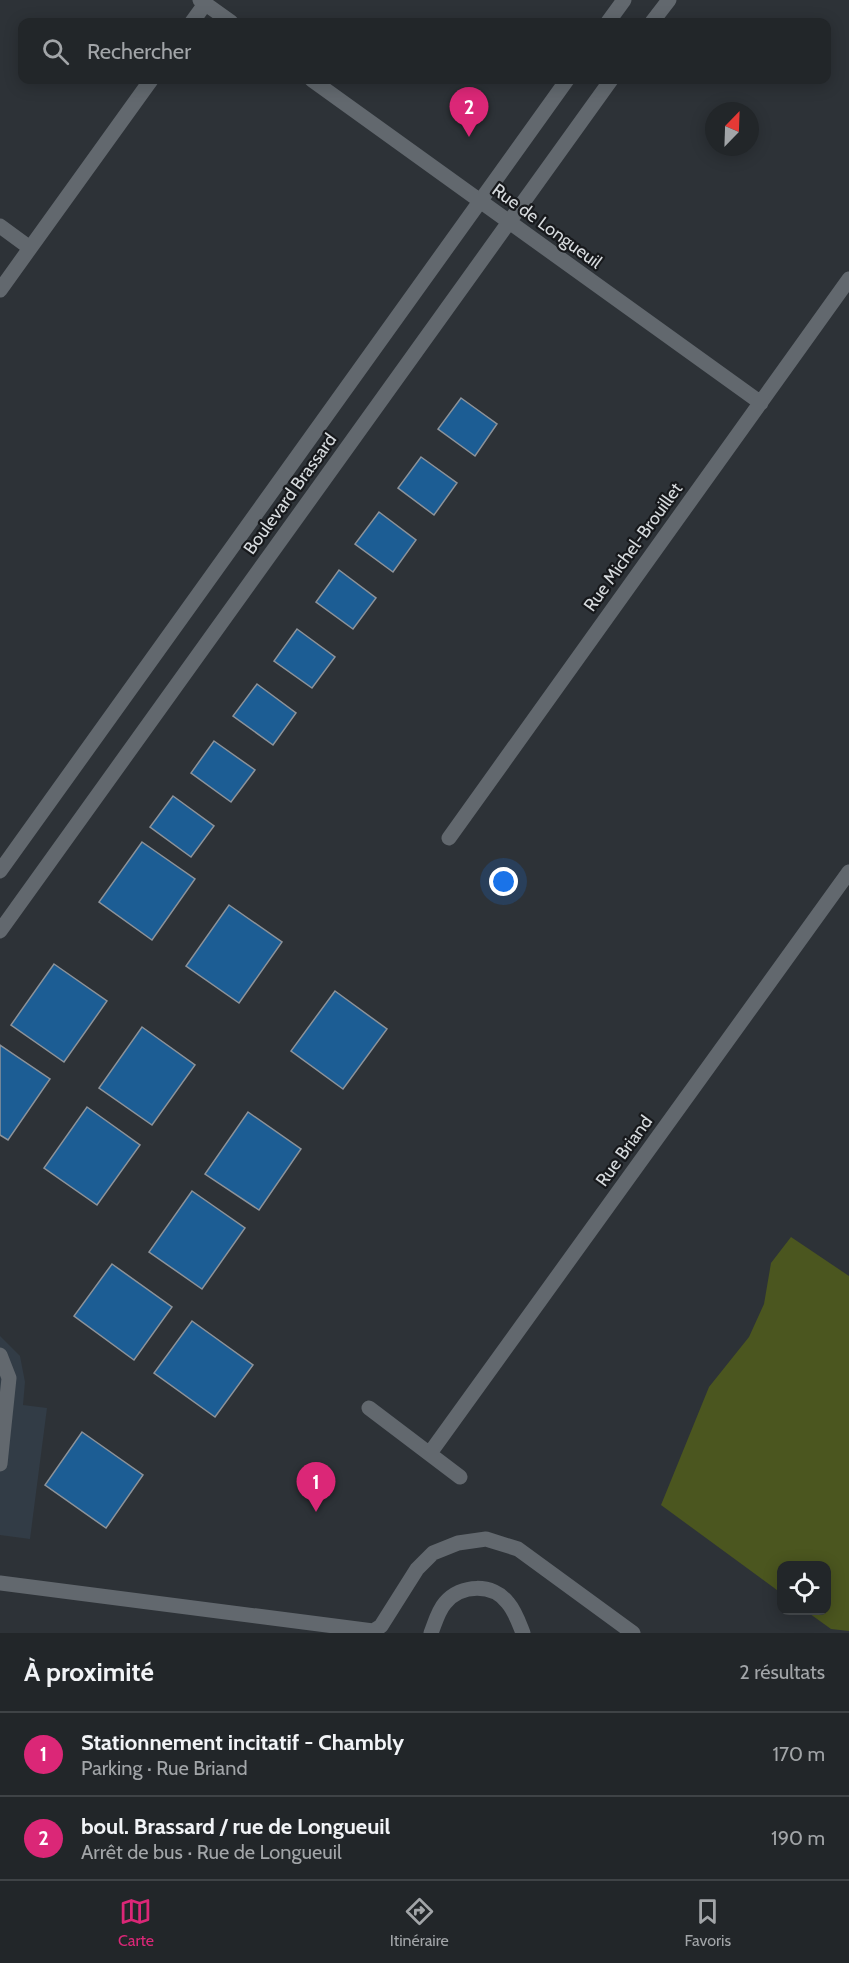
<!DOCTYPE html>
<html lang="fr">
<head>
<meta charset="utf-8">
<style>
	body { margin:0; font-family:Cabin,sans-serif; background:#2e3235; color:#f1f3f6 }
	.controls { position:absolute; right:18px; bottom:18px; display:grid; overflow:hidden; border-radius:12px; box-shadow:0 3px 15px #0003 }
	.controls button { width:54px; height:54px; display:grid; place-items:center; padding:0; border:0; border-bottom:2px solid #3f4346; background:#222629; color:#f1f3f6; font:30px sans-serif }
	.compass { position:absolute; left:705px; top:102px; width:54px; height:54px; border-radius:50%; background:#222629; box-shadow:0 3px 15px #0003; rotate:23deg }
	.you { position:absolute; left:504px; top:882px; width:21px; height:21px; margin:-15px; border:4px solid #fff; border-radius:50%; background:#1a73e8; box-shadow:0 0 0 9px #1a73e833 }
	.badge { display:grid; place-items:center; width:39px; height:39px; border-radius:50%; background:#db2777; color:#fff; font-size:20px; font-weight:700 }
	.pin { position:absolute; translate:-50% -50px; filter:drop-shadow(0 2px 3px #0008) }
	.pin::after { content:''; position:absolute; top:32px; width:21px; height:18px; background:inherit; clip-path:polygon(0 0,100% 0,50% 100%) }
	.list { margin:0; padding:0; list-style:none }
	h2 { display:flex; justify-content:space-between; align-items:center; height:78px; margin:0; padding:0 24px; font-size:26px }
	h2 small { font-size:20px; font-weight:400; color:#a2a5a8 }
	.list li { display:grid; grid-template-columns:39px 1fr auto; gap:18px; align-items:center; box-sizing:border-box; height:84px; padding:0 24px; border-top:2px solid #3f4346 }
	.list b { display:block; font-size:22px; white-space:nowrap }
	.list p { margin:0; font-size:20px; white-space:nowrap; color:#a2a5a8 }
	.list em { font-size:20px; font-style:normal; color:#a2a5a8 }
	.icon { flex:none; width:33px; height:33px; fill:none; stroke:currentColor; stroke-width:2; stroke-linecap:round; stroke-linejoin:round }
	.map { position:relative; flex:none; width:849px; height:1633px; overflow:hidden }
	.search { position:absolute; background:#222629; box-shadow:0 3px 15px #0003; left:18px; right:18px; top:18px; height:66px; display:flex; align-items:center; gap:15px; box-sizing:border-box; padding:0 21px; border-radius:12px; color:#a2a5a8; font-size:22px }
	.sheet { height:246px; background:#222629 }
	nav { display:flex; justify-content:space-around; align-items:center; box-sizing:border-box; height:84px; border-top:2px solid #3f4346; background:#222629; font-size:16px; color:#a2a5a8 }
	nav a { display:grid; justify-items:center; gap:3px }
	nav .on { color:#db2777 }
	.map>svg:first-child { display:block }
</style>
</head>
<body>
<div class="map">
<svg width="849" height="1633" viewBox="0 0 849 1633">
	<rect width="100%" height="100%" fill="#2d3237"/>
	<path fill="#323c46" d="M0,1336L20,1356L25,1382L23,1405L47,1408L30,1539L0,1535Z"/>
	<path fill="#4b561f" d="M791,1237L849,1276V1631L831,1629L806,1611L826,1610V1566H782L781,1593L661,1505L709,1387L749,1337L764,1304L771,1263Z"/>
	<path fill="#1c5d94" stroke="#8d939a" stroke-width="1.5" d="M461,398L497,424L475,456L438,429Z
		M421,457L457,483L434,515L398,488Z
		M379,512L416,540L393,572L355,544Z
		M339,570L376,598L353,629L316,602Z
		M297,629L335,657L312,688L274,661Z
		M257,684L296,713L273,745L233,716Z
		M214,741L255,770L231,802L191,773Z
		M173,796L214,826L191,857L150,827Z
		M142,842L195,879L152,940L99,902Z
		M229,905L282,942L239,1003L186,966Z
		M54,964L107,1001L64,1062L11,1025Z
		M335,991L387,1029L343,1089L291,1051Z
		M142,1027L195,1065L152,1125L99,1088Z
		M0,1045L50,1079L8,1140L0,1135Z
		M87,1107L140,1145L97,1205L44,1168Z
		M248,1112L301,1149L259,1210L205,1174Z
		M192,1191L245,1228L202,1289L149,1252Z
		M112,1264L172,1307L134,1360L74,1316Z
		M192,1321L253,1365L215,1417L154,1373Z
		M82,1432L143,1475L106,1528L45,1485Z"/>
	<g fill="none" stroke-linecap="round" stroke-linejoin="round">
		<path stroke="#62686e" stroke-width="15" d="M200,0L231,22
			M192,22L205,4
			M608,22L624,0
			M652,22L669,0
			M312,80L761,403
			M0,226L30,248
			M0,290L151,80
			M449,838L849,279
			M0,871L567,80
			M0,931L611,80
			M0,1355L9,1378L0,1464
			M369,1408L460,1477
			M430,1453L849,872
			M0,1583L373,1631L381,1626L417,1569L433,1553L458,1543L486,1539L518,1549L633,1633
			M431,1633C435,1623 438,1611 445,1603C461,1584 493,1583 508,1603C515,1611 519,1623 523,1633"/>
	</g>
	<g text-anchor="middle" stroke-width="4.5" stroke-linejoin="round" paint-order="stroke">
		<g font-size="18" fill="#d6dadd" stroke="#17191c">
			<text transform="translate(547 226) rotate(36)" y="6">Rue de Longueuil</text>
			<text transform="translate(290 494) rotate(-54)" y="6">Boulevard Brassard</text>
			<text transform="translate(633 547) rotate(-54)" y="6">Rue Michel-Brouillet</text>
			<text transform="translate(624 1151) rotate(-54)" y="6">Rue Briand</text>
		</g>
	</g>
</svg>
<div class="controls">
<button><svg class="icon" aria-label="locate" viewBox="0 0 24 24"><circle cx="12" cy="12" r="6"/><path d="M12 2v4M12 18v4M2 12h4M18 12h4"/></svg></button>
</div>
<svg class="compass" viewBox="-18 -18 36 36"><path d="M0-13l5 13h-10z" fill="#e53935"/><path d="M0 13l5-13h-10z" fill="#a2a5a8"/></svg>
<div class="you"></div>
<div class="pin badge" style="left:316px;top:1512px">1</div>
<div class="pin badge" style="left:469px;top:137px">2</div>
<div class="search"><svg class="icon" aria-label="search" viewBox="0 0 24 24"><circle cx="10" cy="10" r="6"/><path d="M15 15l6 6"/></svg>Rechercher</div>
</div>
<section class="sheet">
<h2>À proximité<small>2 résultats</small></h2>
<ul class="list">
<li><span class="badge">1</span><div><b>Stationnement incitatif - Chambly</b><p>Parking · Rue Briand</p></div><em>170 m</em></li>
<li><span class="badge">2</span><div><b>boul. Brassard / rue de Longueuil</b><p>Arrêt de bus · Rue de Longueuil</p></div><em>190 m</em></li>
</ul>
</section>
<nav>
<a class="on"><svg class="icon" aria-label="map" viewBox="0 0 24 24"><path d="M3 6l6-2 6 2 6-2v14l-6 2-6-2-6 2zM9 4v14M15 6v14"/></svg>Carte</a>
<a><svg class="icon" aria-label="directions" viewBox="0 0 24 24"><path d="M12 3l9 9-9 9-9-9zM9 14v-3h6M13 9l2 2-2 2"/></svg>Itinéraire</a>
<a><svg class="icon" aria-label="saved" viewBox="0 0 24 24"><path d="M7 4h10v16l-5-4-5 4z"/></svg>Favoris</a>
</nav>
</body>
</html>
